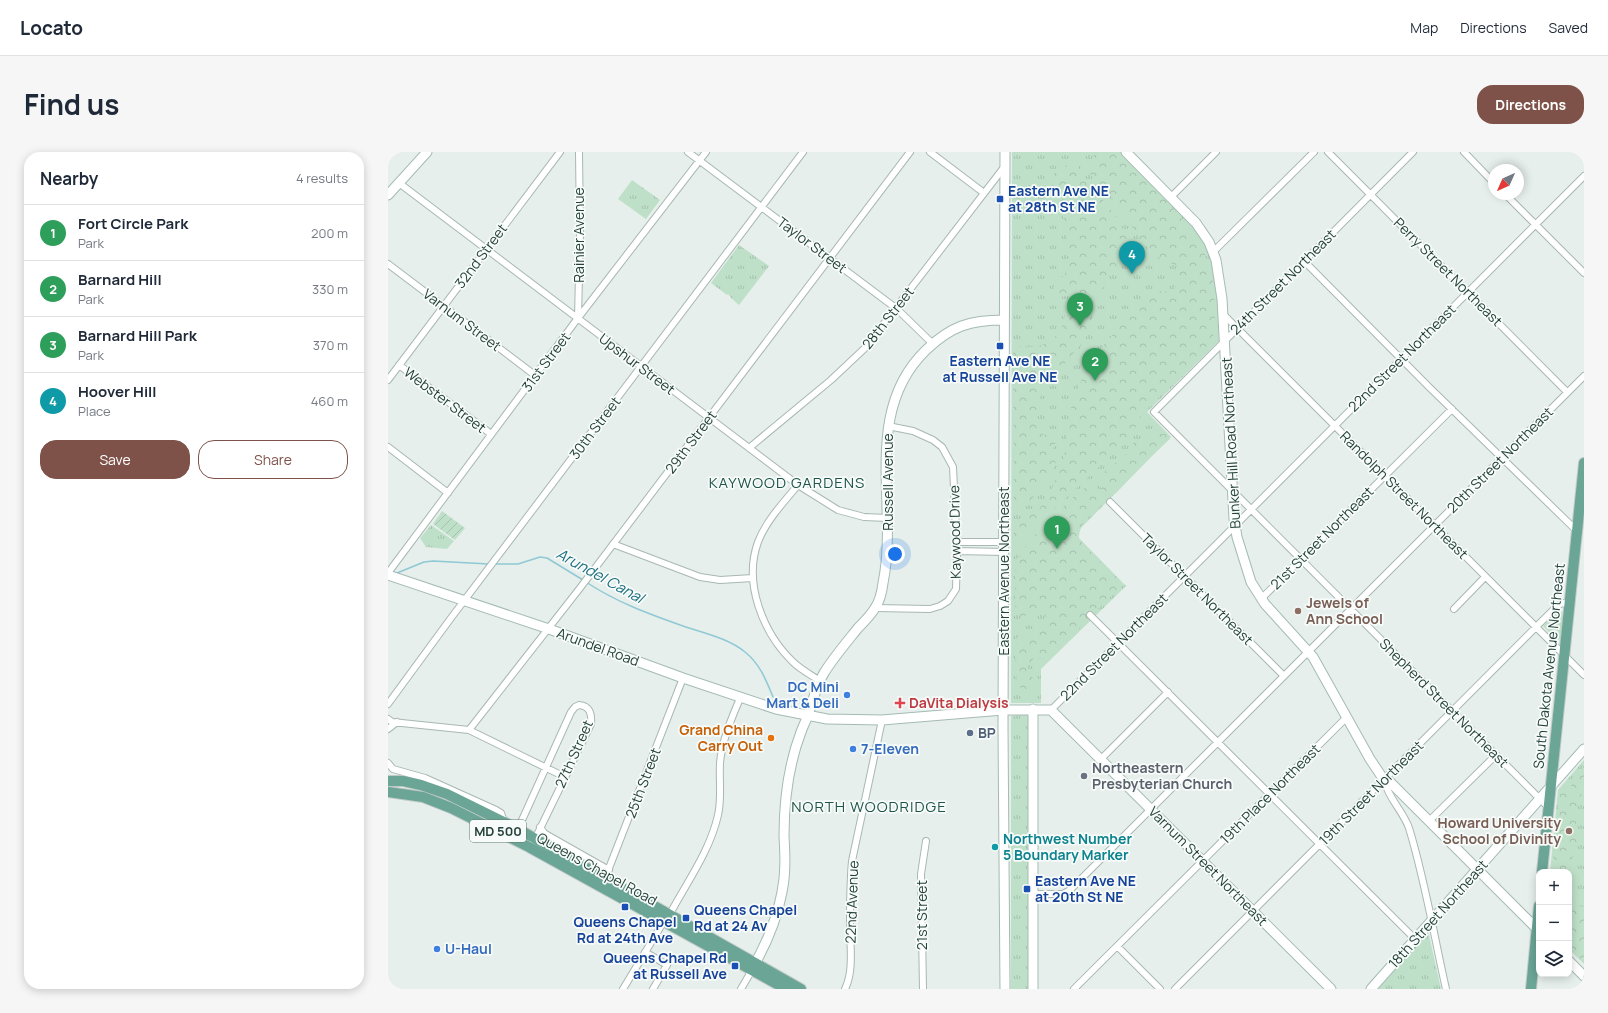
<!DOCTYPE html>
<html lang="en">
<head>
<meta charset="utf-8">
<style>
	body { margin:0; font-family:Manrope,sans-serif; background:#f6f6f7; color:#1f2937 }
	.controls { position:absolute; right:12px; bottom:12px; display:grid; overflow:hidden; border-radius:8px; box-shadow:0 2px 10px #0003 }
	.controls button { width:36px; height:36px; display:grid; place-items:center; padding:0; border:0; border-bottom:1px solid #e0e1e3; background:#fff; color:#1f2937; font:20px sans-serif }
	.compass { position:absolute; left:1100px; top:12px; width:36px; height:36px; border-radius:50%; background:#fff; box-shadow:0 2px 10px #0003; rotate:225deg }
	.you { position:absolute; left:507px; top:402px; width:14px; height:14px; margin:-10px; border:3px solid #fff; border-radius:50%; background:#1a73e8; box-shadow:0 0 0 6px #1a73e833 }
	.badge { display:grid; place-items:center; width:26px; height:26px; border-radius:50%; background:#7f5249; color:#fff; font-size:13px; font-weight:700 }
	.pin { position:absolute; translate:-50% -33px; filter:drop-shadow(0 1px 2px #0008) }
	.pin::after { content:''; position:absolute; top:21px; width:14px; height:12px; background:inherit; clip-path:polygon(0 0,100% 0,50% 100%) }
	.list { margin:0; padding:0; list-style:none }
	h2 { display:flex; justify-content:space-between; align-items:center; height:52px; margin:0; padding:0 16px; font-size:17px }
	h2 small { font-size:13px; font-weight:400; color:#747a83 }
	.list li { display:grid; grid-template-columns:26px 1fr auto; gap:12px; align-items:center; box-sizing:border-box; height:56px; padding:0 16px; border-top:1px solid #e0e1e3 }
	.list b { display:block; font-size:15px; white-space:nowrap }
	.list p { margin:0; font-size:13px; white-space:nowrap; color:#747a83 }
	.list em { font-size:13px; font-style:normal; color:#747a83 }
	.actions { display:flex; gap:8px; padding:12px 16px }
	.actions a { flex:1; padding:9px 0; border:1px solid #7f5249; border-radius:16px; text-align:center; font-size:14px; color:#7f5249 }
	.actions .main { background:#7f5249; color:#fff }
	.icon { flex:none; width:22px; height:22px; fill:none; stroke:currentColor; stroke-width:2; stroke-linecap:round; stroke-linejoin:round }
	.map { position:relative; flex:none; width:1196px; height:837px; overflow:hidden; border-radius:16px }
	header { display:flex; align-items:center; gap:24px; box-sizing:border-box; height:56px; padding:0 20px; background:#fff; border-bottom:1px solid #e0e1e3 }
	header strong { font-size:19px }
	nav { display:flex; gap:22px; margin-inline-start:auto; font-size:14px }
	.intro { display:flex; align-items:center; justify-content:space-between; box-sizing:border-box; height:96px; padding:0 24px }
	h1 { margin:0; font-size:28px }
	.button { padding:10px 18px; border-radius:16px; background:#7f5249; color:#fff; font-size:14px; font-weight:700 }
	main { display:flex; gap:24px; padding:0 24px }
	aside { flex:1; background:#fff; border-radius:16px; box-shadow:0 2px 10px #0003 }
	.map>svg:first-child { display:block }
</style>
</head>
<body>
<header>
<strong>Locato</strong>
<nav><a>Map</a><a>Directions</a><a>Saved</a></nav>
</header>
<div class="intro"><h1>Find us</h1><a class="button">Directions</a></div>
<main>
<aside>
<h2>Nearby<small>4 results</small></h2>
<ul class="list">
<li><span class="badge" style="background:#2e9e5b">1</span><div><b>Fort Circle Park</b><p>Park</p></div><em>200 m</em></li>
<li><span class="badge" style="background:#2e9e5b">2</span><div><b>Barnard Hill</b><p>Park</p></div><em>330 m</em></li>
<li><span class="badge" style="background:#2e9e5b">3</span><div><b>Barnard Hill Park</b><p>Park</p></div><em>370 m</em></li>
<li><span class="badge" style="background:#0f9aa8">4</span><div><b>Hoover Hill</b><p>Place</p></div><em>460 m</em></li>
</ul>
<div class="actions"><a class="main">Save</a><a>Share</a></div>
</aside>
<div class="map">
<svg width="1196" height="837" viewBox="0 0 1196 837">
	<defs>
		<pattern id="grass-tufts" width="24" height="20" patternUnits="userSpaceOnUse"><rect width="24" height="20" fill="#bfe0c8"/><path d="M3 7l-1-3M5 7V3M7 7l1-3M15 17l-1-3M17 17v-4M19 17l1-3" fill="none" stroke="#a4c1ad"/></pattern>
		<pattern id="forest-crowns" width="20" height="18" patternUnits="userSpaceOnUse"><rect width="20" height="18" fill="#bfe0c8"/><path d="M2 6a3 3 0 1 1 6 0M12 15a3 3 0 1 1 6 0" fill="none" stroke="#a4c1ad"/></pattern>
		<pattern id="garden-furrows" width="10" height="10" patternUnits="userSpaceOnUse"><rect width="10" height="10" fill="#bfe0c8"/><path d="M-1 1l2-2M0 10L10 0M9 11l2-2" fill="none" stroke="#a4c1ad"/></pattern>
	</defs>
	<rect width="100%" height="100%" fill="#e6efeb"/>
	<path fill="url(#grass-tufts)" d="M624,0H733L809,78L822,103L828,127L830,152L831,189L759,260L783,285L687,382L738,434L653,517V551H623Z
		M244,28L272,48L258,67L230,47Z
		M351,93L381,114L351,153L342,145V144L340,142L339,143L323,131Z
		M43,373L66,389L59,397L38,395L32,386Z
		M1173,459L1175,462L1173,486L1169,489L1155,474L1169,460Z
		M641,562V837H623V564Z
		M1196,608V812L1181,797V720H1162L1170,638Z
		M1037,783H1041L1053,837H989Z"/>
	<path fill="url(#forest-crowns)" d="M715,0H729C763,33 812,75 824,122C826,133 826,144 827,155C827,176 829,181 817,199L755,261L747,276L741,285L719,307L628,394L625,390L626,373L652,356L662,342L676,306L682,259L692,231L702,213L713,196L743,161L770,139L784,140C790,132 793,122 788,113L774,108L762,99L747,80L731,53L701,21C700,14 703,8 707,1Z
		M681,11L690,12L693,26L711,43L726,62L739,84L745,101L737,111L720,119L716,135L706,142L703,147V172L697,188L679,209L667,220L651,247L647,267L652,279L656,283L666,279L671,281L665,297L668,306L667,314L647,344L639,351L631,354L627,351L626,346L625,198L630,194C646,198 664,193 673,177C676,171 676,165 678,159L694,154L698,149C693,141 680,143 672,145L665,136L677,122L682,99L676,74V60L673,56L665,24C668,17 672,13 680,14Z
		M773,282H777L782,287L760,307L729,340L721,346C716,340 708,332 710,324L737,304L742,295L749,287L756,289L762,285Z
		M703,331L718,350C707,359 690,370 691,387L734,433L712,455L698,465L689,480L661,505L655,507L646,506L639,515L641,522L649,530L648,539L642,540L629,534L627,496L629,486L632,483H649L657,476L660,469L656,461L650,459L634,465L630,463L627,453L628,407L635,403L640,390L684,346Z
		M1196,615V637L1190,650L1188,663L1190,684L1189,700C1184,707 1176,709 1180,720H1164L1172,642L1176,633L1183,639L1185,638L1182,630Z
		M1181,748L1189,754L1196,755V810L1181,795Z"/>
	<path fill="url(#garden-furrows)" d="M54,359L77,376L67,388L45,372Z"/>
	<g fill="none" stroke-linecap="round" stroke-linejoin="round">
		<path stroke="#8ec9d4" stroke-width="1.5" d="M106,412H130L152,405L159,406L195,428
			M9,421L36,410L45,409L101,412
			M198,430C228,450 261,462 295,474C315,481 340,486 357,500C372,512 378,528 385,545"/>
		<g stroke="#a8b8b2" stroke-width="8">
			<path id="street" d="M300,0L509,157L545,192
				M542,0L596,41
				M940,0L1179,240
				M1025,0L766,260L1158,653L1161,655
				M1076,0L1106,31
				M11,31L410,333L450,358L476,365L500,366
				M1117,42L1196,121
				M783,45L828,0
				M825,100L926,0
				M916,109L1041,235L1189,379
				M0,112L148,224
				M835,162L1196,523
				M190,166L192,81L191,0
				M11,213L103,282
				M0,228L172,0
				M0,295L60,341
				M361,296L443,228L477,196L617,14
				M410,333C395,351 378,369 370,390C355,431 375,481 405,510C412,517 423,523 432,529
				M722,350L896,524
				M569,390H616
				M225,392L312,425L332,428L365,426
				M569,399L616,400
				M0,421L190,166L318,0
				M873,447L1064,257
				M487,456L542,457L552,454L560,449L568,437L569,399L565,315L554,295L545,288L525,279L500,274
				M1066,457L1097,425
				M702,463L1027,787
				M0,552L63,466L415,0
				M663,558L1196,24
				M0,567L4,570L81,578L177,625
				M0,577L9,570
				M81,578L192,436L522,0
				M713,607L780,540
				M0,611L5,617L37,626L108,658L113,661L116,670
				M996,628C1000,646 1015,659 1021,676C1037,728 1046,784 1058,837
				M1041,669L1108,603
				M152,675L156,681L161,684L221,718
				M130,677L183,560L187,555L191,553C202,554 204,562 203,572L147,687L141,695
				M216,729L295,526
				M645,742H675L682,738L1196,224
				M282,762C299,730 322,699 330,663C334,646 331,629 332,611C334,588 344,565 353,544
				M729,794L772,837
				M257,800L279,813L265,837
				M235,837L276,769
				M353,837L364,818
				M457,837C466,819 462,794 462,773C462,752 462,731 464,709L494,568
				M535,837L533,722L538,689
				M686,837L959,565
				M787,837L1168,455L1174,451L1182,452"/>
		</g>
		<g stroke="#a4bbb3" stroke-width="11">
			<path id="secondary" d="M617,0L615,576L617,837
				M738,0L808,71L821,90L828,108L834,147L846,367L849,385L863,430L877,452L925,505L982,607L996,628L1002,630L1151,779
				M0,43L39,0
				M0,423L161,477L295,526L388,557L439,567L494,568L615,558H663L943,837
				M645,557V837
				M1181,809L1196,824
				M364,817C378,793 389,767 394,740C398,721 397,703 396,684C396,648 400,614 413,580C415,574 418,569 420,563C425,549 428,534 436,521C446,505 458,491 470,476C476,470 483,463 487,456C492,449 494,439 495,431C511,353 473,261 538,198C563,174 582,168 616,168
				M983,837L1196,597"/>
		</g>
		<g stroke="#c2cac8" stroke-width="12">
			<path id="primary" d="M0,629H15L33,633L59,642L130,677L413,837
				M0,640L35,645L63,656L141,695L398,837
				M1154,720L1196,311
				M1143,837L1151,754"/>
		</g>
		<use href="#street" stroke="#fff" stroke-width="6"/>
		<use href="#secondary" stroke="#fff" stroke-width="9"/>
		<use href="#primary" stroke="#6aa596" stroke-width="10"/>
	</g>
	<g fill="#1a4fb4" stroke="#f7fbf9" stroke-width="1.5">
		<rect x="608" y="43" width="8" height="8" rx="2"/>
		<rect x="608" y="190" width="8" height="8" rx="2"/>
		<rect x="635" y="733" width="8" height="8" rx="2"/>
		<rect x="233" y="751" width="8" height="8" rx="2"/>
		<rect x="294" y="762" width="8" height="8" rx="2"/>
		<rect x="343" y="810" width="8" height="8" rx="2"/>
	</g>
	<g fill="#8d6e63" stroke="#f7fbf9" stroke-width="1.5">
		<circle cx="910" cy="459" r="4"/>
		<circle cx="1181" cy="679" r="4"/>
	</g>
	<g fill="#3f7fe0" stroke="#f7fbf9" stroke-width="1.5">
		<circle cx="459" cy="543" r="4"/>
		<circle cx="465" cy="597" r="4"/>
		<circle cx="49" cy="797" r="4"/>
	</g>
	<path fill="#e0444e" stroke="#f7fbf9" stroke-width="1.5" d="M510 545h4v4h4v4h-4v4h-4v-4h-4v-4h4z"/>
	<circle fill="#5c6f8a" stroke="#f7fbf9" stroke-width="1.5" cx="582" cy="581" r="4"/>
	<circle fill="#e8710a" stroke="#f7fbf9" stroke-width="1.5" cx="383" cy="586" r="4"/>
	<circle fill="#6b7280" stroke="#f7fbf9" stroke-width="1.5" cx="696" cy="624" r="4"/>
	<circle fill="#0f9aa8" stroke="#f7fbf9" stroke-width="1.5" cx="607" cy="695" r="4"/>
	<g text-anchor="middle" stroke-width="3.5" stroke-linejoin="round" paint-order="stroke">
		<rect fill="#f7fbf9" stroke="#637a73" stroke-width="1" x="82" y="668" width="56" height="22" rx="3"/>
		<g font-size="13" font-weight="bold" fill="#24423a">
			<text x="110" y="684">MD 500</text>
		</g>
		<g font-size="14" font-weight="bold" fill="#164399" stroke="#f7fbf9" text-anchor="start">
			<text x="620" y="44">Eastern Ave NE<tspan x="620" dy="16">at 28th St NE</tspan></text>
			<text x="612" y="214" text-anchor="middle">Eastern Ave NE<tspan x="612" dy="16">at Russell Ave NE</tspan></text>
			<text x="647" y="734">Eastern Ave NE<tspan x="647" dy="16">at 20th St NE</tspan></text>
			<text x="306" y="763">Queens Chapel<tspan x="306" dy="16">Rd at 24 Av</tspan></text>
			<text x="237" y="775" text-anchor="middle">Queens Chapel<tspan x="237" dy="16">Rd at 24th Ave</tspan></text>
			<text x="339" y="811" text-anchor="end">Queens Chapel Rd<tspan x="339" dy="16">at Russell Ave</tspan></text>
		</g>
		<g font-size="14" fill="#24423a" stroke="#f7fbf9">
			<text transform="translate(191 83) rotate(-90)" y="5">Rainier Avenue</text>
			<text transform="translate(424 93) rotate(37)" y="5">Taylor Street</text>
			<text transform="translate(93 104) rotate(-53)" y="5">32nd Street</text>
			<text transform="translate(1060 120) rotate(45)" y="5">Perry Street Northeast</text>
			<text transform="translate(895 130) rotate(-45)" y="5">24th Street Northeast</text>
			<text transform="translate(500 166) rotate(-52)" y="5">28th Street</text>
			<text transform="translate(74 168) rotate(37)" y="5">Varnum Street</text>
			<text transform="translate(1014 206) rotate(-45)" y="5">22nd Street Northeast</text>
			<text transform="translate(158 210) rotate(-53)" y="5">31st Street</text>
			<text transform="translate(249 212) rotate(37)" y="5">Upshur Street</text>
			<text transform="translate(57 248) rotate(37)" y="5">Webster Street</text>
			<text transform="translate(207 276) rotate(-53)" y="5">30th Street</text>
			<text transform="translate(303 290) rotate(-53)" y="5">29th Street</text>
			<text transform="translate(843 291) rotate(-93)" y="5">Bunker Hill Road Northeast</text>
			<text transform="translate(1112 308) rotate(-45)" y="5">20th Street Northeast</text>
			<text transform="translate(500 330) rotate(-90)" y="5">Russell Avenue</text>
			<text transform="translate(1016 343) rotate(45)" y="5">Randolph Street Northeast</text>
			<text transform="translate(567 380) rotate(-91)" y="5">Kaywood Drive</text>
			<text transform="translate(934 386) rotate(-45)" y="5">21st Street Northeast</text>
			<text transform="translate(616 419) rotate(-90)" y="5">Eastern Avenue Northeast</text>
			<text transform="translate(809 437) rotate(45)" y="5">Taylor Street Northeast</text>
			<text transform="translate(210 495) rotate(20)" y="5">Arundel Road</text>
			<text transform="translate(726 495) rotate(-45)" y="5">22nd Street Northeast</text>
			<text transform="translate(1161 514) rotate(-84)" y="5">South Dakota Avenue Northeast</text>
			<text transform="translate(1056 551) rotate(45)" y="5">Shepherd Street Northeast</text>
			<text transform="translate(186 602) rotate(-66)" y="5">27th Street</text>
			<text transform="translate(255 631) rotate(-69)" y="5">25th Street</text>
			<text transform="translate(983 641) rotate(-45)" y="5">19th Street Northeast</text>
			<text transform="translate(882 642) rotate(-45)" y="5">19th Place Northeast</text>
			<text transform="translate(820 714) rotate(45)" y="5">Varnum Street Northeast</text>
			<text transform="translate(209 717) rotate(29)" y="5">Queens Chapel Road</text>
			<text transform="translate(464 750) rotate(-88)" y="5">22nd Avenue</text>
			<text transform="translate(1050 762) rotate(-48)" y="5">18th Street Northeast</text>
			<text transform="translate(534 763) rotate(-90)" y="5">21st Street</text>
		</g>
		<g font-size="14" font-weight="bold" fill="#785e54" stroke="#f7fbf9" text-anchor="start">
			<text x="918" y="456">Jewels of<tspan x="918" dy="16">Ann School</tspan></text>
			<text x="1173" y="676" text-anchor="end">Howard University<tspan x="1173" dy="16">School of Divinity</tspan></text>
		</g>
		<g font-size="14" font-weight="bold" fill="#366cbe" stroke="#f7fbf9" text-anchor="start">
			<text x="451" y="540" text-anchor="end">DC Mini<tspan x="451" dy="16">Mart &amp; Deli</tspan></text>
			<text x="473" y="602">7-Eleven</text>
			<text x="57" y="802">U-Haul</text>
		</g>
		<g font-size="14" font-weight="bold" fill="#be3a42" stroke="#f7fbf9" text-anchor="start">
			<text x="521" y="556">DaVita Dialysis</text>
		</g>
		<g font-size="14" font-weight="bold" fill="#c56008" stroke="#f7fbf9" text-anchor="end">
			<text x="375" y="583">Grand China<tspan x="375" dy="16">Carry Out</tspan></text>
		</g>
		<g font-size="14" font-weight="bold" fill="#4e5e75" stroke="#f7fbf9" text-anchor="start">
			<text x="590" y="586">BP</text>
		</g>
		<g font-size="14" font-weight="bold" fill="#5b616d" stroke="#f7fbf9" text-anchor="start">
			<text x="704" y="621">Northeastern<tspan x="704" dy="16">Presbyterian Church</tspan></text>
		</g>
		<g font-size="14" font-weight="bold" fill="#0d838f" stroke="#f7fbf9" text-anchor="start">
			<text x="615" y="692">Northwest Number<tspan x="615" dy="16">5 Boundary Marker</tspan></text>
		</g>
		<g font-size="15" letter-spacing="1" fill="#1f5548" stroke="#f7fbf9">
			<text x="399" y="336">KAYWOOD GARDENS</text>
			<text x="481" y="660">NORTH WOODRIDGE</text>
		</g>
		<g font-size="15" font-style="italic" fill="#1c6f80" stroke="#f7fbf9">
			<text transform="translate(212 424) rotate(29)" y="5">Arundel Canal</text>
		</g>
	</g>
</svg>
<div class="controls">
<button>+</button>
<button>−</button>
<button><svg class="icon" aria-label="layers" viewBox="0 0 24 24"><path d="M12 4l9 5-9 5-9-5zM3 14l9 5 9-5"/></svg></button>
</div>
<svg class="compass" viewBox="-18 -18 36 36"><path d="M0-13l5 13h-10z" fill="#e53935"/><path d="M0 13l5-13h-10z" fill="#747a83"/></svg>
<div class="you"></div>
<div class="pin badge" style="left:669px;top:397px;background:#2e9e5b">1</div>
<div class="pin badge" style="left:707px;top:229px;background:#2e9e5b">2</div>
<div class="pin badge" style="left:692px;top:174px;background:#2e9e5b">3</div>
<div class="pin badge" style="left:744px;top:122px;background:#0f9aa8">4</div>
</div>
</main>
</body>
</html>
